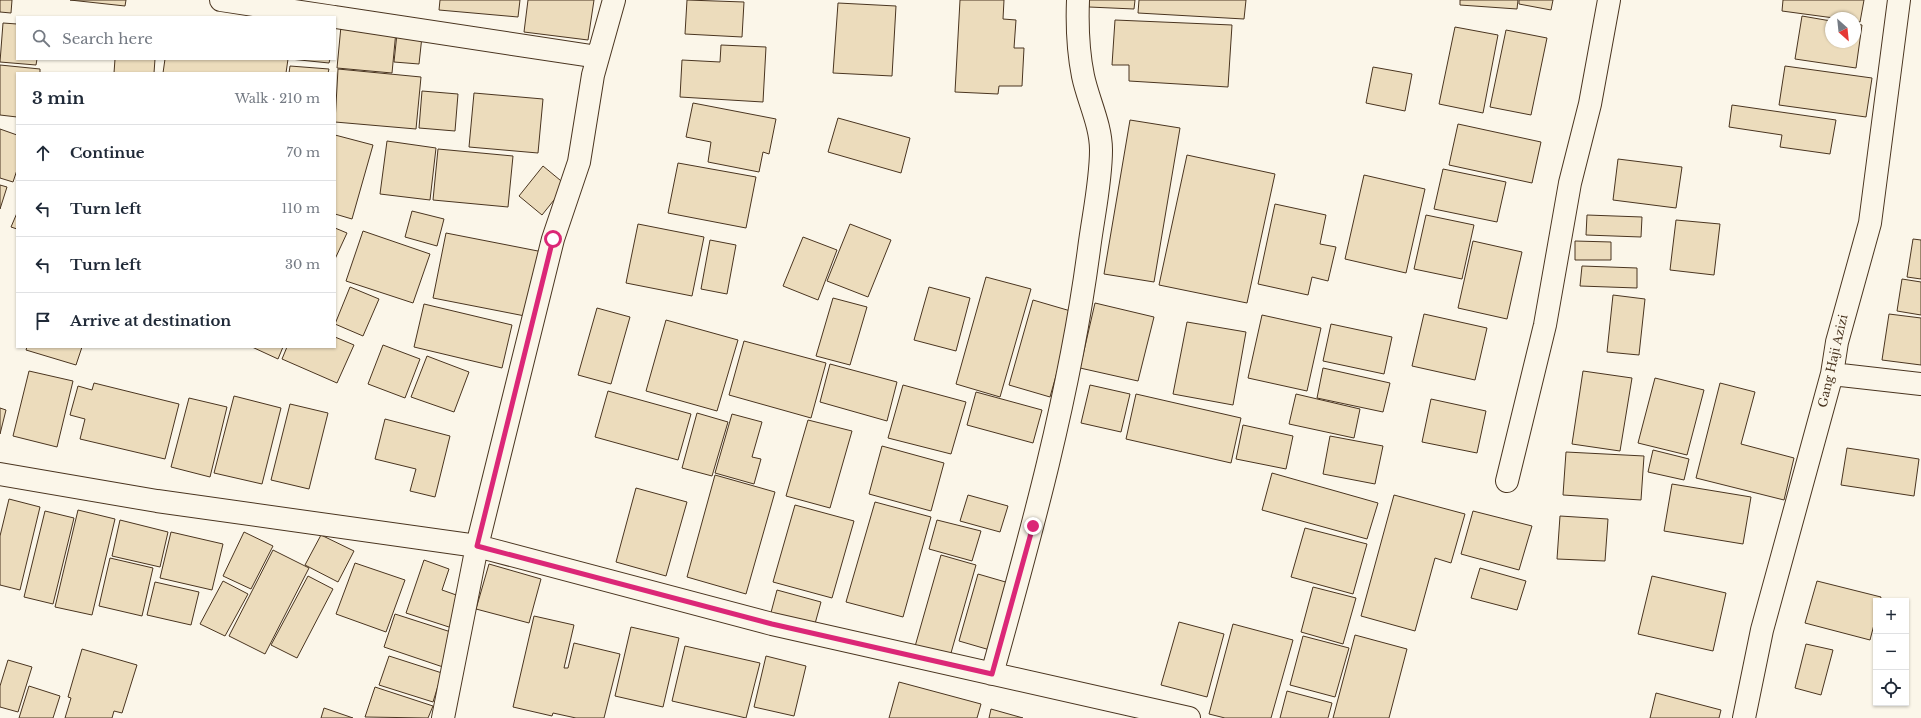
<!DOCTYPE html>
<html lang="en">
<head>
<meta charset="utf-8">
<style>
	body { margin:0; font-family:"Libre Baskerville",serif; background:#f6f6f7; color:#1f2937 }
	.controls { position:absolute; right:12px; bottom:12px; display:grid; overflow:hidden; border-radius:0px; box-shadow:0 1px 3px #0004 }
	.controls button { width:36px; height:36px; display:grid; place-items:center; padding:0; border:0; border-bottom:1px solid #e0e1e3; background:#fff; color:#1f2937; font:20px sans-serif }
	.compass { position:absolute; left:1825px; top:12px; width:36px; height:36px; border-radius:50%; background:#fff; box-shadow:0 1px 3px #0004; rotate:153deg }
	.stop { position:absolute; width:12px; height:12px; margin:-9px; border:3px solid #db2777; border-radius:50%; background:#fff }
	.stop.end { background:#db2777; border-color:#fff; box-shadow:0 1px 4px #0008 }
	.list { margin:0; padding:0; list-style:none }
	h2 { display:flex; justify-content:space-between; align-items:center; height:52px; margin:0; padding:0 16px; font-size:17px }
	h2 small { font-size:13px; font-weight:400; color:#747a83 }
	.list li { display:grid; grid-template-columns:26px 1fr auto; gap:12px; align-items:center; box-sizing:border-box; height:56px; padding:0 16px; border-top:1px solid #e0e1e3 }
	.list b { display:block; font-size:15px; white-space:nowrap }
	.list em { font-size:13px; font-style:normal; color:#747a83 }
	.icon { flex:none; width:22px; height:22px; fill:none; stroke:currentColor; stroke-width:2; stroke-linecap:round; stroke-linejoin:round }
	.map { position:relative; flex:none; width:1921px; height:718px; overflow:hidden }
	.search { position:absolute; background:#fff; box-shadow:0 1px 3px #0004; left:16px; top:16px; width:320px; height:44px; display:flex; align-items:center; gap:10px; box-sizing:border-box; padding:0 14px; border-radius:0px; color:#747a83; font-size:15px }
	.panel { position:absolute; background:#fff; box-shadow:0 1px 3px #0004; left:16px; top:72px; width:320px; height:276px; border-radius:0px }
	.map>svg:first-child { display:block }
</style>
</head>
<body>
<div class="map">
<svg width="1921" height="718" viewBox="0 0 1921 718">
	<rect width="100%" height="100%" fill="#fbf6e9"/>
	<path fill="#ecdcbc" stroke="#4a3520" d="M0,0H12L11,13L0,12Z
		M70,0H126L125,6Z
		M440,0H520L518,17L439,10Z
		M528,0H594L588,40L524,32Z
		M687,0L744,2L742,37L685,34Z
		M960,0H1004L1003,19L1016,20L1014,48H1024L1022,86H999L998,94L955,92Z
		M1089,0H1135L1134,9L1089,7Z
		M1139,0H1246L1244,19L1138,13Z
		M1460,0H1518L1517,9L1460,5Z
		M1519,0H1553L1551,10L1519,4Z
		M1783,0H1864L1860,22L1855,21V18H1834L1782,11Z
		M838,3L896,6L892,76L833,73Z
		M1802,16L1831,21V42H1855V24L1862,25L1856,68L1795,59Z
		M1115,20L1232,25L1228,87L1129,81V65H1112Z
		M3,23L17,24V59H37L36,65L0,62Z
		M398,24L423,27L419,64L394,62Z
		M341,26L396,31L392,73L337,68Z
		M1455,27L1498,35L1483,113L1439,104Z
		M1506,30L1547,38L1531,115L1490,107Z
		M721,45L766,47L763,102L680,97L682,60L720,62Z
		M115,59H155L154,73H114Z
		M165,59H288L286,73H163Z
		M290,59H330L329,63Z
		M0,65L40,69V73H17V117L0,115Z
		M290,66L329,69L328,73H289Z
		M1785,66L1872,78L1866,117L1779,105Z
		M1373,67L1412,74L1405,111L1366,103Z
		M338,69L421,77L416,129L335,122Z
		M422,91L458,94L455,131L419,128Z
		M474,93L543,99L538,153L469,147Z
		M693,103L776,119L769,154L763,152L759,172L708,162L711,142L686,137Z
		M1732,105L1836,120L1830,154L1780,147L1782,135L1729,127Z
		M838,118L910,138L901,173L828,152Z
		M1130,120L1180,128L1154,282L1104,274Z
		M1458,124L1541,142L1532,183L1449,165Z
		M0,129L17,135V170L13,182L0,178Z
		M335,135L373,145L352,219L335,214Z
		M387,141L436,148L430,200L380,194Z
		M438,149L513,156L508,207L433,200Z
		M1187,155L1275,174L1247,303L1159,285Z
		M1618,159L1682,167L1676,208L1613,200Z
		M678,163L756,177L746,228L668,213Z
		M543,166L566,185L542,215L519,196Z
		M1443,169L1506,182L1497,222L1434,209Z
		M1364,175L1425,189L1406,273L1345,259Z
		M0,185L7,187L0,209Z
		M1275,204L1326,215L1320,244L1336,247L1328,281L1312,277L1308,295L1258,284Z
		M412,211L444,219L437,246L405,237Z
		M17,213V229L11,227Z
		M1426,215L1474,225L1462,279L1414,269Z
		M1587,215L1642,217L1641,237L1586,235Z
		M1676,220L1720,224L1714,275L1670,270Z
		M638,224L704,237L692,296L626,283Z
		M850,224L891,240L868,297L827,281Z
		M335,228L347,233L335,259Z
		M363,231L430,254L413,303L346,281Z
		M446,233L543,252L530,317L433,298Z
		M803,237L837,250L818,300L783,286Z
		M1913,239L1921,240V279L1907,277Z
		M710,240L736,245L727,294L701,289Z
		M1473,241L1522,252L1507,319L1458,308Z
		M1575,241L1611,242V260H1575Z
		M1582,266L1637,268V288L1580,286Z
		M986,277L1031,289L1000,397L956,384Z
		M1902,279L1921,282V315L1897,311Z
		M350,287L379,299L363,336L335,324Z
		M929,287L970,298L956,351L914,340Z
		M1613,295L1645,299L1639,355L1607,352Z
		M833,298L867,307L850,365L816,356Z
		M1033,300L1074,312L1050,397L1009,385Z
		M1095,303L1154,317L1138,381L1080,368Z
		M424,304L512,325L502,368L414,347Z
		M597,308L630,317L611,384L578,375Z
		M1424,314L1487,328L1475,380L1412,366Z
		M1889,314L1921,318V365L1882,360Z
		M1262,315L1321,328L1307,391L1248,378Z
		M666,320L738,340L717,411L646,391Z
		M1187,322L1246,332L1233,405L1173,394Z
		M1331,324L1392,337L1384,374L1323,361Z
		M335,337L354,345L337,383L282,359L287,347H335Z
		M744,341L826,363L811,418L729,395Z
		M383,345L420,359L405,398L368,384Z
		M27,347H82L76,365L26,350Z
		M252,347H283L278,359Z
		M427,356L469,372L454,412L411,397Z
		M830,364L897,382L887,421L820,402Z
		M1323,368L1390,383L1383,412L1317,398Z
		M29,371L73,381L57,447L13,436Z
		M1583,371L1632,378L1620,451L1572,444Z
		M1655,378L1704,390L1687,455L1638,443Z
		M94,383L179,404L165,459L80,439L85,419L70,415L78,386L92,390Z
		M1720,383L1755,392L1741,444L1794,458L1784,500L1696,478Z
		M903,385L966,402L951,454L888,438Z
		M1090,385L1130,394L1121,432L1081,423Z
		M608,391L691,414L678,460L595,437Z
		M976,392L1042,410L1033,443L967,425Z
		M1136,394L1241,418L1231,463L1126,439Z
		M1296,394L1360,409L1354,438L1289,424Z
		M234,396L281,408L262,484L214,473Z
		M189,398L227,407L210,477L171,467Z
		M1431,399L1486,411L1477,453L1422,442Z
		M290,404L328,413L309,489L271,480Z
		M0,408L6,410L0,434Z
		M697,413L728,422L712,476L682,468Z
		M732,414L762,422L752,457L761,459L754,484L715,473Z
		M385,419L450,436L435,497L410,491L416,469L375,459Z
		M808,420L852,431L830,508L786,496Z
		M1243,425L1293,436L1286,469L1236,459Z
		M1330,436L1383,446L1375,484L1323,474Z
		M882,446L944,463L931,511L869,494Z
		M1847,448L1919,459L1914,496L1841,485Z
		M1653,450L1689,459L1684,480L1648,472Z
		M1566,452L1644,456L1641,500L1563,495Z
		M1272,473L1378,503L1367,539L1262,510Z
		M715,475L775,492L746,594L687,577Z
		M1672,484L1751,497L1743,544L1664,531Z
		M636,488L687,502L666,576L616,562Z
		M968,495L1008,506L1000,532L960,521Z
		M1394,495L1465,514L1451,563L1435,558L1415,631L1361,616Z
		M9,499L40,507L20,590L0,585V536Z
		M875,502L931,517L903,617L846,602Z
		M795,505L854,521L832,598L773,582Z
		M78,510L115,519L92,615L55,607Z
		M45,511L74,518L53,604L24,597Z
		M1473,511L1532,526L1519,570L1461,554Z
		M1560,516L1608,519L1605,561L1557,559Z
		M120,520L168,532L160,567L112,556Z
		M937,520L981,531L972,561L929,549Z
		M1305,528L1367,544L1353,594L1291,577Z
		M171,532L223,544L212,590L160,578Z
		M244,532L273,546L251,589L223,576Z
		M321,535L354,551L338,582L305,565Z
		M273,550L309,568L265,654L229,636Z
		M941,555L976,565L949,660L914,650Z
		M110,558L153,568L142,616L99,606Z
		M424,560L449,569L442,590L462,597L452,628L406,613Z
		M355,563L405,580L386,632L336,614Z
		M489,564L541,579L529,623L476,609Z
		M1480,568L1526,581L1517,610L1471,598Z
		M978,574L1009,583L990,650L959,641Z
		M308,576L333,589L297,658L271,645Z
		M1652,576L1726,593L1713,651L1638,634Z
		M223,581L248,594L225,636L200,624Z
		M1817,581L1881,597L1880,601H1876V617L1870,640L1805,623Z
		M155,582L199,592L191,625L147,615Z
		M1313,587L1356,598L1343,644L1301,632Z
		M777,590L821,602L813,631L769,620Z
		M395,614L454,633L443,667L384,647Z
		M534,616L574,625L564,668H568L574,643L620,654L604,718H576L553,713L552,716L513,707Z
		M1179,622L1224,634L1207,697L1161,685Z
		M1233,624L1293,640L1271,718H1225L1209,714Z
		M631,627L679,638L663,707L615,696Z
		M1355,635L1407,649L1389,718H1333Z
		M1303,636L1349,648L1335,697L1290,685Z
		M1806,644L1833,650L1821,695L1795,688Z
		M685,646L760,663L746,718L672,701Z
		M82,649L137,665L122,713L114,711L112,718H65L71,698L68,697Z
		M389,656L442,673L433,702L379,685Z
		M766,656L806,666L794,716L754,707Z
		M8,660L32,667L18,712L0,707V686Z
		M899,682L981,704L977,718H889Z
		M29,686L60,696L53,718H19Z
		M375,687L433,706L428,718L365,717Z
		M1287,691L1332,703L1328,718H1280Z
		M1656,693L1721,710L1719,718H1650Z
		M324,708L353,718H321Z
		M991,709L1023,718H989Z"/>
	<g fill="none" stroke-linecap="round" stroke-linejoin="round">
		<g stroke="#4a3520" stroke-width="24">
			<path id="minor" d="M221,0L334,17
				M335,17L598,57
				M1832,374L1921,384
				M0,474L157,501L477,546L553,239L579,162L593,75L614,0
				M1507,481L1545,325L1570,183L1590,104L1609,0
				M992,674C1031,534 1070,394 1089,249C1093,217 1101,182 1101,150C1101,125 1088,100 1083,76C1078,51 1077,25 1078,0
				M443,718L477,546L772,624L1189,718
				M1744,718L1762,630L1832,374L1837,342L1870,223L1899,0"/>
		</g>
		<use href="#minor" stroke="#fbf6e9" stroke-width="22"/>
	</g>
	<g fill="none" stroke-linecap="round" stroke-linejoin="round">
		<path stroke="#db2777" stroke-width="5" d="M553,239L477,546L772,624L992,674L1033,526"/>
	</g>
	<g text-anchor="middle" stroke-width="3" stroke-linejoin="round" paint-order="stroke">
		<g font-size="12" fill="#4a3520" stroke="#fbf6e9">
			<text transform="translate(1833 361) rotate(-77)" y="4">Gang Haji Azizi</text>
		</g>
	</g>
</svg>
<div class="controls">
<button>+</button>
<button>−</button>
<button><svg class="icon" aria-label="locate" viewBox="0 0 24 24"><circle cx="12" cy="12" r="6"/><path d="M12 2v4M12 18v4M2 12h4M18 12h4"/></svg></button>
</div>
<svg class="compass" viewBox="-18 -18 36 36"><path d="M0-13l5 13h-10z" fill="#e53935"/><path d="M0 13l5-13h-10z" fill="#747a83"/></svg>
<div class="stop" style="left:553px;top:239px"></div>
<div class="stop end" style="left:1033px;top:526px"></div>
<div class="search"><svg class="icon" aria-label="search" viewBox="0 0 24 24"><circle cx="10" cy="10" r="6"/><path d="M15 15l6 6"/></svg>Search here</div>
<section class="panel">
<h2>3 min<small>Walk · 210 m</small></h2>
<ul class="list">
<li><svg class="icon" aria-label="ahead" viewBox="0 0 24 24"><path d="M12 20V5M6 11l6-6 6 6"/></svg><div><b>Continue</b></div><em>70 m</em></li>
<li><svg class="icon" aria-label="left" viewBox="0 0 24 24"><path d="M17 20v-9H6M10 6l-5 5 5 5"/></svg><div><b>Turn left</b></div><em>110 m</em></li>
<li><svg class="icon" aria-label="left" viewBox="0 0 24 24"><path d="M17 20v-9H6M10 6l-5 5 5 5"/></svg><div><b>Turn left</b></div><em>30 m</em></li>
<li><svg class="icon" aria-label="arrive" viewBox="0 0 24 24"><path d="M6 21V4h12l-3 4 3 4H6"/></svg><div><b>Arrive at destination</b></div></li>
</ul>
</section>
</div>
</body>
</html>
